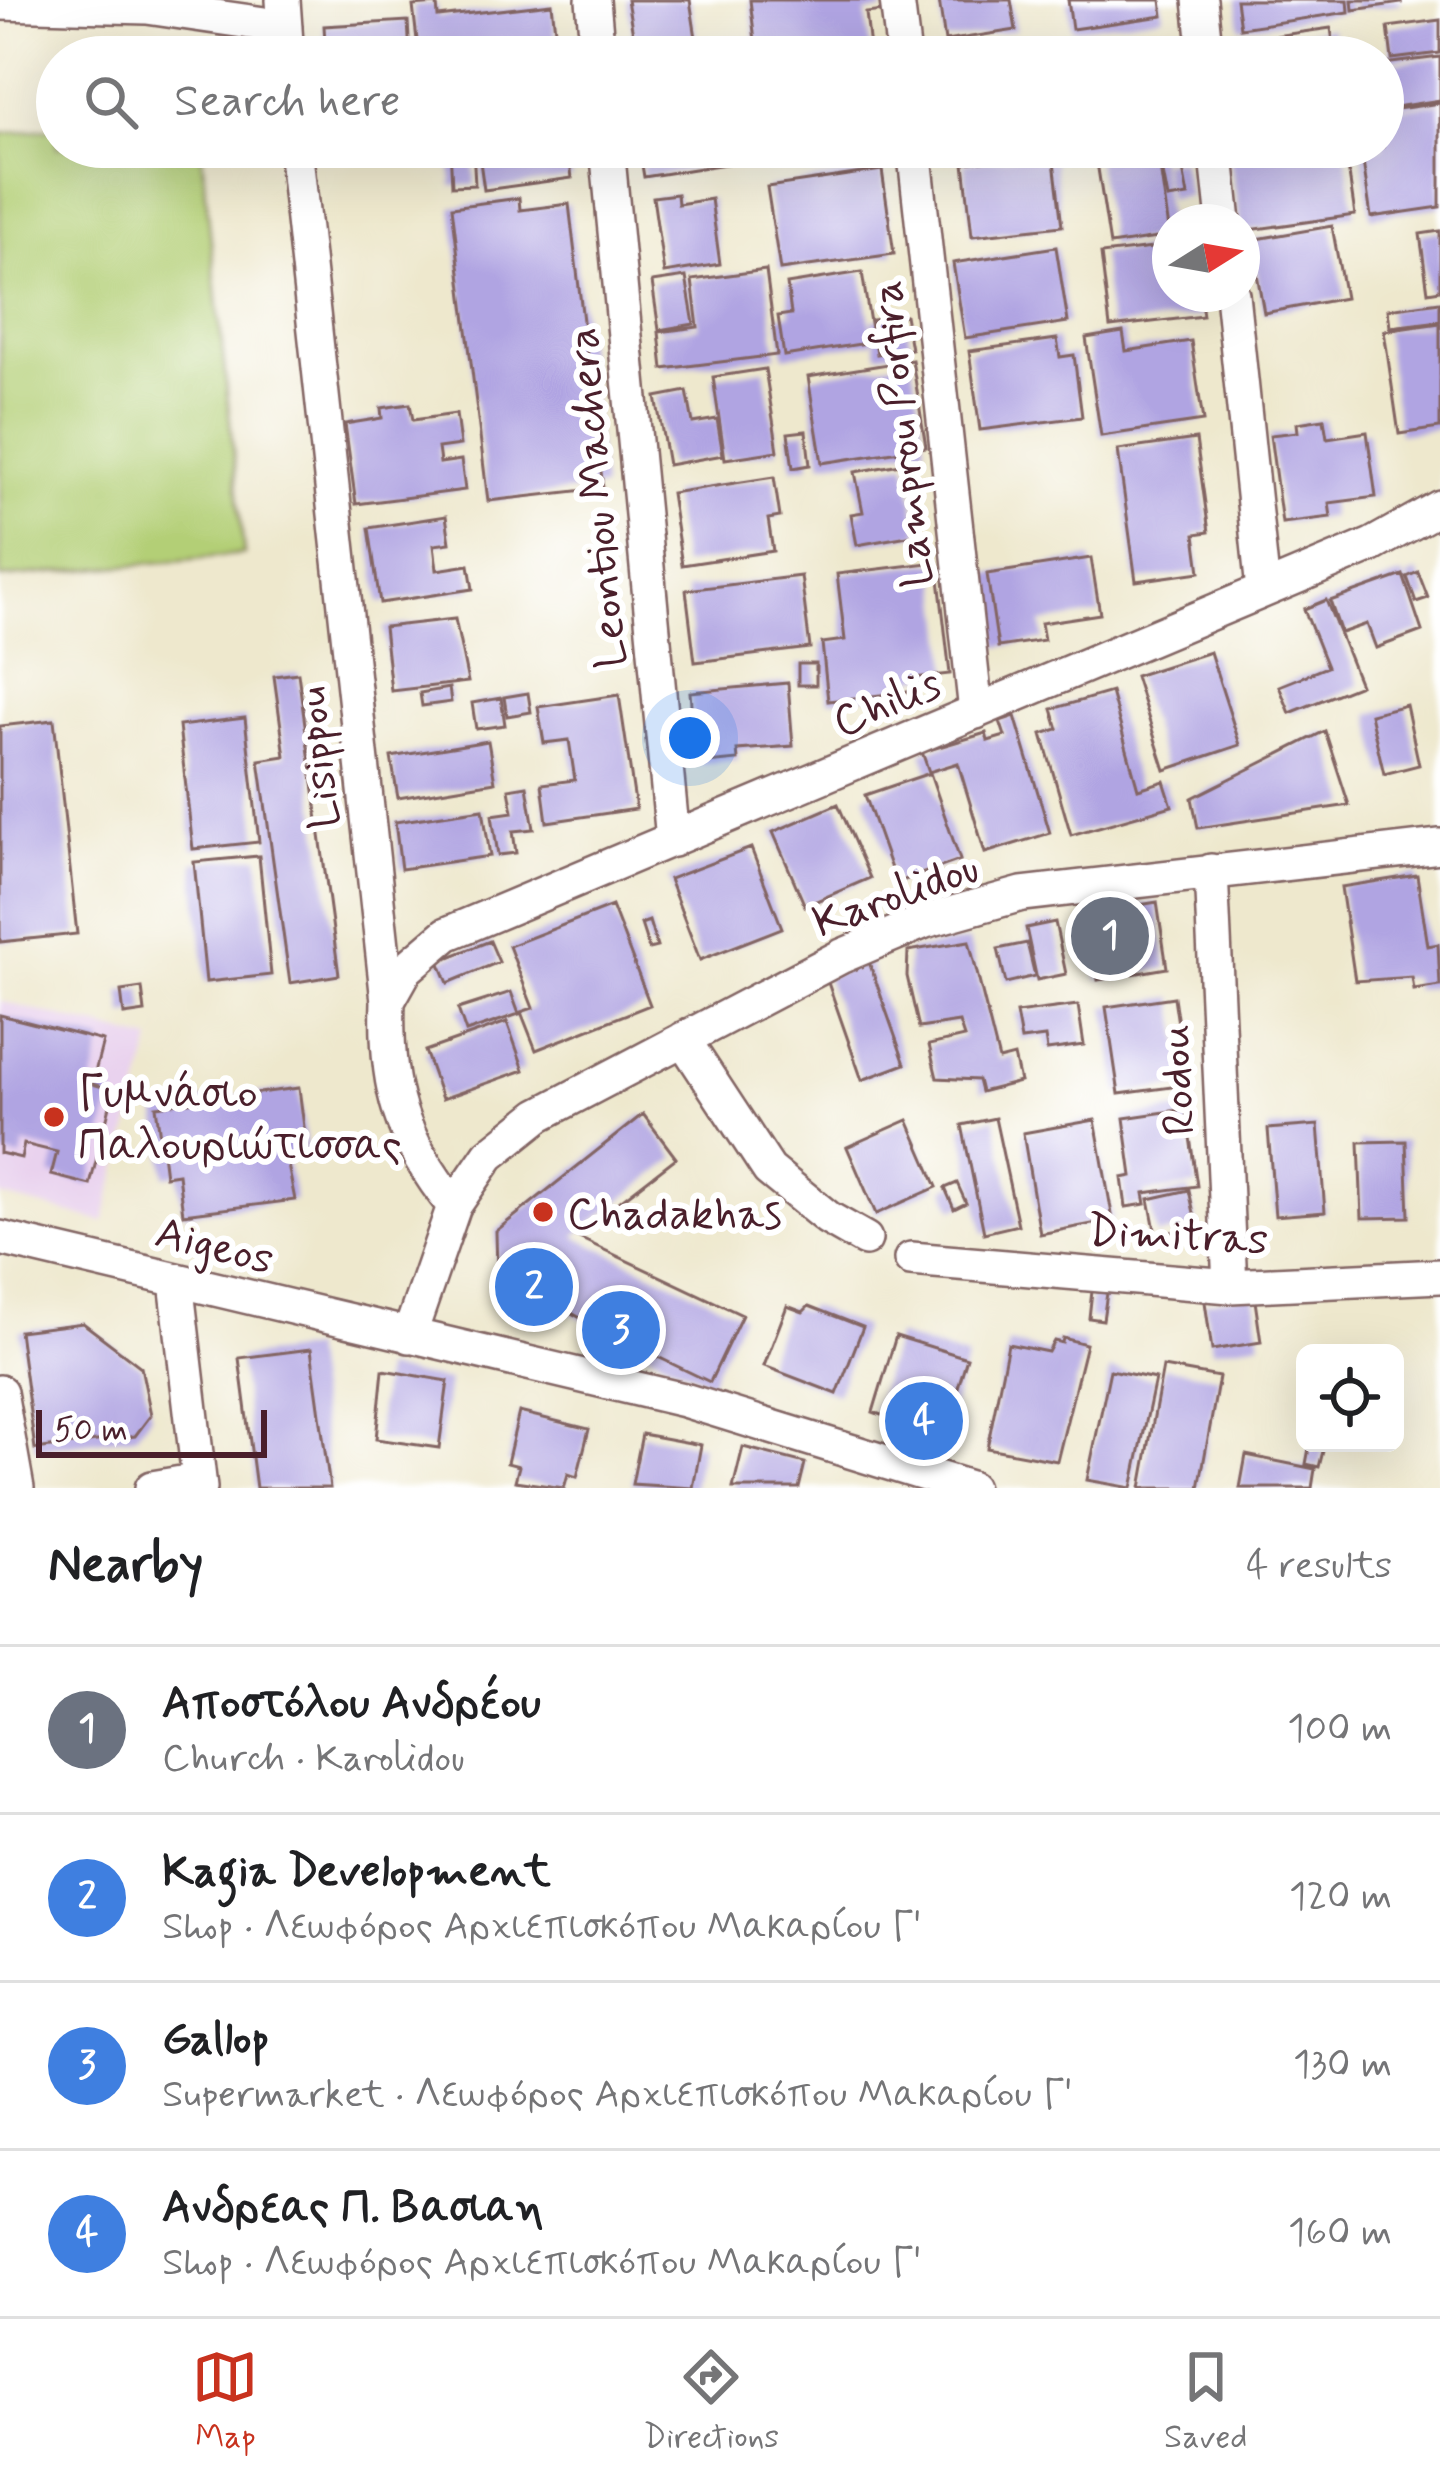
<!DOCTYPE html>
<html lang="en">
<head>
<meta charset="utf-8">
<style>
	body { margin:0; font-family:Mynerve,sans-serif; background:#f6f6f6; color:#202124 }
	.controls { position:absolute; right:36px; bottom:36px; display:grid; overflow:hidden; border-radius:18px; box-shadow:0 12px 48px #0002 }
	.controls button { width:108px; height:108px; display:grid; place-items:center; padding:0; border:0; border-bottom:3px solid #e0e0e0; background:#fff; color:#202124; font:60px sans-serif }
	.compass { position:absolute; left:1152px; top:204px; width:108px; height:108px; border-radius:50%; background:#fff; box-shadow:0 12px 48px #0002; rotate:79deg }
	.scale { position:absolute; left:36px; bottom:30px; width:231px; box-sizing:border-box; padding-left:12px; border:6px solid #4a1f2b; border-top:0; font-size:33px; line-height:42px; white-space:nowrap; color:#4a1f2b; -webkit-text-stroke:9px #fff; paint-order:stroke }
	.you { position:absolute; left:690px; top:738px; width:42px; height:42px; margin:-30px; border:9px solid #fff; border-radius:50%; background:#1a73e8; box-shadow:0 0 0 18px #1a73e833 }
	.badge { display:grid; place-items:center; width:78px; height:78px; border-radius:50%; background:#c8321e; color:#fff; font-size:39px; font-weight:700 }
	.pin { position:absolute; translate:-50% -50%; border:6px solid #fff; box-shadow:0 3px 12px #0006 }
	.list { margin:0; padding:0; list-style:none }
	h2 { display:flex; justify-content:space-between; align-items:center; height:156px; margin:0; padding:0 48px; font-size:51px }
	h2 small { font-size:39px; font-weight:400; color:#757577 }
	.list li { display:grid; grid-template-columns:78px 1fr auto; gap:36px; align-items:center; box-sizing:border-box; height:168px; padding:0 48px; border-top:3px solid #e0e0e0 }
	.list b { display:block; font-size:45px; white-space:nowrap }
	.list p { margin:0; font-size:39px; white-space:nowrap; color:#757577 }
	.list em { font-size:39px; font-style:normal; color:#757577 }
	.icon { flex:none; width:66px; height:66px; fill:none; stroke:currentColor; stroke-width:2; stroke-linecap:round; stroke-linejoin:round }
	.map { position:relative; flex:none; width:1440px; height:1488px; overflow:hidden }
	.search { position:absolute; background:#fff; box-shadow:0 12px 48px #0002; left:36px; right:36px; top:36px; height:132px; display:flex; align-items:center; gap:30px; box-sizing:border-box; padding:0 42px; border-radius:66px; color:#757577; font-size:45px }
	.sheet { height:828px; background:#fff }
	nav { display:flex; justify-content:space-around; align-items:center; box-sizing:border-box; height:168px; border-top:3px solid #e0e0e0; background:#fff; font-size:33px; color:#757577 }
	nav a { display:grid; justify-items:center; gap:6px }
	nav .on { color:#c8321e }
	.map>svg:first-child { display:block }
</style>
</head>
<body>
<div class="map">
<svg width="1440" height="1488" viewBox="0 0 1440 1488">
	<rect width="100%" height="100%" fill="#fff"/>
	<filter id="ink" filterUnits="userSpaceOnUse"><feTurbulence type="fractalNoise" baseFrequency=".00833" numOctaves="2"/><feDisplacementMap in="SourceGraphic" scale="24" xChannelSelector="R" yChannelSelector="G"/><feConvolveMatrix kernelMatrix="1 2 1 2 8 2 1 2 1" color-interpolation-filters="sRGB"/></filter>
	<filter id="wash" filterUnits="userSpaceOnUse"><feTurbulence type="fractalNoise" baseFrequency=".004" numOctaves="4" result="noise"/><feDisplacementMap in="SourceGraphic" scale="48" xChannelSelector="R" yChannelSelector="G"/><feGaussianBlur stdDeviation="2.7" result="paint"/><feColorMatrix in="noise" values="0 0 0 0 0 0 0 0 0 0 0 0 0 0 0 0 0 1.4 0 .05"/><feComposite in="paint" operator="in"/></filter>
	<g filter="url(#wash)">
		<rect width="100%" height="100%" fill="#eee8cd"/>
		<path fill="#e9d2ee" d="M0,1001L152,1041L104,1222L0,1196Z"/>
		<path fill="#b3cf76" stroke="#7e7750" stroke-width="3" d="M57,128V147H201L244,554L0,578V134Z"/>
		<g id="blocks">
			<path fill="#b0a4e2" d="M627,0H690L699,57H637Z
				M750,0H882L883,11L866,13L871,57H757Z
				M939,0H1011L1016,30L945,41Z
				M1068,0H1161L1163,16L1072,29Z
				M1236,0H1348L1349,12L1240,28Z
				M1352,0H1400L1401,3L1353,10Z
				M437,4L438,17L552,4L558,57H419L413,6Z
				M1440,20V53L1392,59L1388,27Z
				M408,21L410,57H326L324,26Z
				M1331,28L1335,57H1242L1240,41Z
				M1440,57V100L1383,109V64Z
				M1440,103V207L1371,217L1361,147H1383V111Z
				M450,147H473L475,185L452,186Z
				M478,147H568L572,178L484,190Z
				M639,147H736L738,162L644,177Z
				M1157,147L1170,236L1110,245L1096,156Z
				M1228,147H1345L1355,215L1242,231Z
				M1053,153L1062,226L972,236L964,163Z
				M1181,159L1188,196L1168,199L1161,162Z
				M882,170L894,254L780,270L767,187Z
				M677,194L678,204L711,199L720,264L664,273L653,197Z
				M519,198L520,210L569,204L603,488L488,501L452,207Z
				M1332,226L1345,298L1264,313L1251,240Z
				M1440,231V290L1428,292L1420,234Z
				M1170,246V294H1200L1203,316L1110,327L1101,254Z
				M1056,247L1068,322L965,338L953,263Z
				M766,270L777,355L663,369L659,332L698,327L692,280Z
				M862,272L873,342L784,356L778,316L791,314L787,284Z
				M686,277L694,324L659,330L652,282Z
				M1440,302V321L1390,327L1388,309Z
				M905,315L911,349L877,354L872,320Z
				M1440,323V428L1399,434L1384,331Z
				M1123,332L1126,351L1191,341L1203,421L1101,436L1086,338Z
				M1057,339L1060,357L1074,355L1082,417L980,430L969,351Z
				M912,360L926,447L822,463L808,377Z
				M765,369L778,451L725,459L713,377Z
				M687,391L693,423L717,419L723,455L668,465L656,397Z
				M410,404L413,420L456,414L460,445L438,448L440,463L461,460L465,490L356,504L345,424L382,418L381,408Z
				M1324,419L1327,438L1367,432L1376,497L1329,503L1331,517L1282,523L1270,435L1298,432L1297,423Z
				M806,431L810,465L793,468L788,433Z
				M1196,439L1209,532L1195,534L1200,572L1136,581L1118,450Z
				M906,463L919,534L857,545L851,514L863,512L855,472Z
				M774,477L780,517L768,519L773,551L682,565L671,493Z
				M446,516L450,543L434,545L437,570L469,565L473,589L380,603L369,528Z
				M1091,558L1100,614L1041,623L1044,640L998,647L987,574Z
				M937,562L950,674L913,678L915,691L828,701L822,643L845,640L837,574Z
				M1418,572L1428,598L1416,602L1407,577Z
				M1403,575L1422,631L1376,648L1367,624L1341,633L1330,601Z
				M801,576L810,648L695,662L686,590Z
				M1326,600L1360,685L1290,713L1279,686L1327,667L1304,609Z
				M455,619L468,682L391,691L384,627Z
				M1210,652L1240,745L1165,770L1135,676Z
				M798,664H816V685H798Z
				M298,673L339,975L290,983L259,760L285,756L274,676Z
				M788,683L793,746L737,750L738,760L696,764L690,692Z
				M449,688L451,702L422,706L420,693Z
				M1111,692L1138,789L1164,781L1172,806L1071,835L1042,734L1058,729L1052,709Z
				M528,693L531,712L507,716L504,697Z
				M619,695L636,809L547,822L542,784L575,780L569,740L544,743L538,707Z
				M501,698L505,725L476,729L472,703Z
				M1406,705L1419,765L1384,774L1370,714Z
				M1015,716L1050,833L985,853L958,763L929,772L922,752L986,733L988,741L1005,736L1000,721Z
				M245,718L259,842L193,849L179,726Z
				M54,720L77,934L0,942V726Z
				M1325,731L1349,805L1198,828L1192,798Z
				M488,741L495,782L398,798L391,757Z
				M930,773L960,860L896,883L865,795Z
				M527,786L534,829L513,831L516,853L498,855L492,815L513,812L509,789Z
				M838,804L870,878L805,906L773,832Z
				M483,809L490,856L401,869L395,822Z
				M751,848L782,928L700,960L669,879Z
				M259,856L271,975L206,982L194,862Z
				M1417,875L1428,946L1438,944L1440,986L1414,990L1412,977L1355,981L1341,887Z
				M1157,902L1167,968L1098,980L1087,914Z
				M612,906L650,1005L536,1050L521,1012L533,1008L509,946Z
				M649,921L657,947L649,949L641,924Z
				M1055,922L1066,974L1037,980L1026,928Z
				M490,941L499,962L448,983L439,961Z
				M969,941L999,1060L1014,1056L1020,1082L981,1092L978,1080L937,1078L929,1045L964,1037L959,1022L919,1028L907,976L908,951Z
				M1027,943L1035,976L1006,983L998,949Z
				M869,962L905,1064L862,1080L826,977Z
				M142,988L145,1012L124,1015L121,991Z
				M511,992L519,1014L466,1032L458,1009Z
				M1174,997L1187,1085L1119,1094L1106,1007Z
				M1078,1005L1084,1045L1047,1050L1045,1037L1021,1040L1016,1013Z
				M0,1015L103,1041L92,1084L114,1090L90,1185L51,1175L57,1152L24,1144L21,1158L0,1153Z
				M507,1022L524,1070L442,1099L425,1051Z
				M299,1088L308,1158L287,1160L295,1200L183,1214L178,1174L165,1176L156,1106Z
				M1186,1109L1197,1186L1144,1193L1146,1204L1126,1207L1122,1178L1132,1176L1124,1118Z
				M643,1114L676,1158L575,1236L742,1315L710,1382L606,1332L497,1272L496,1231Z
				M995,1118L1018,1225L984,1233L962,1125Z
				M908,1120L937,1187L876,1214L847,1147Z
				M1095,1120L1113,1220L1040,1234L1023,1133Z
				M1318,1125L1325,1212L1275,1216L1268,1129Z
				M1406,1141L1409,1217L1362,1218L1359,1142Z
				M957,1183L966,1203L954,1209L945,1188Z
				M1189,1190L1197,1227L1156,1235L1149,1199Z
				M1092,1291L1107,1293L1103,1320L1089,1318Z
				M1254,1294L1261,1342L1212,1350L1205,1302Z
				M787,1306L803,1312L809,1306L863,1327L837,1394L764,1366Z
				M83,1323L141,1367L151,1415L135,1436L35,1449L19,1331Z
				M896,1336L967,1358L943,1436L930,1432L927,1435L886,1422L887,1417L873,1412Z
				M1063,1338L1086,1344L1057,1461L987,1448L1008,1344L1048,1352L1054,1341L1062,1343Z
				M311,1349L330,1488H256L239,1358Z
				M1163,1367L1219,1377L1199,1488H1141Z
				M383,1370L448,1381L439,1448L376,1439Z
				M1110,1370L1155,1379L1132,1488L1087,1480Z
				M519,1412L589,1429L577,1477L568,1474L564,1488L515,1481L519,1466L507,1463Z
				M642,1434L701,1445L693,1488L632,1484Z
				M1310,1443H1325L1319,1467L1306,1464Z
				M743,1447L805,1463L799,1488H733Z
				M1246,1455L1315,1469L1312,1488H1240Z"/>
		</g>
	</g>
	<g filter="url(#ink)">
		<use href="#blocks" fill-opacity="0" stroke="#836564" stroke-width="3"/>
		<g fill="none" stroke-linecap="round" stroke-linejoin="round">
			<g stroke="#836564" stroke-width="38">
				<path id="minor" d="M283,0L287,57
					M593,0L598,57
					M897,0L904,57
					M1200,0L1206,57
					M0,3L147,7L285,27
					M295,147L388,1001C385,1086 400,1139 454,1206
					M607,147L673,840
					M914,147L976,712
					M1216,147L1224,222
					M1232,294L1263,590
					M1211,871L1230,1286
					M388,1001L406,969L447,934L1372,545L1440,507
					M683,1039L769,1170L828,1218L865,1239
					M0,1238L684,1400L970,1488
					M911,1259L1230,1286L1440,1276
					M176,1281L200,1488
					M409,1336L454,1206L489,1155L539,1115L842,956L925,921L1022,894L1440,846
					M0,1392L17,1488
					M152,1488L199,1480"/>
			</g>
			<use href="#minor" stroke="#fff" stroke-width="33"/>
		</g>
	</g>
	<g fill="#c8321e" stroke="#fff" stroke-width="4.5">
		<circle cx="54" cy="1117" r="12"/>
		<circle cx="543" cy="1212" r="12"/>
	</g>
	<g text-anchor="middle" stroke-width="12" stroke-linejoin="round" paint-order="stroke">
		<g font-size="45" fill="#4a1f2b" stroke="#fff">
			<text transform="translate(900 434) rotate(-96)" y="16">Lamprou Porfira</text>
			<text transform="translate(595 498) rotate(-95)" y="16">Leontiou Machera</text>
			<text transform="translate(886 701) rotate(-23)" y="16">Chilis</text>
			<text transform="translate(316 758) rotate(-96)" y="16">Lisippou</text>
			<text transform="translate(895 893) rotate(-20)" y="16">Karolidou</text>
			<text transform="translate(1175 1080) rotate(-93)" y="16">Rodou</text>
			<text transform="translate(1178 1233) rotate(3)" y="16">Dimitras</text>
			<text transform="translate(215 1244) rotate(14)" y="16">Aigeos</text>
		</g>
		<g font-size="45" fill="#4a1f2b" stroke="#fff" text-anchor="start">
			<text x="78" y="1107">Γυμνάσιο<tspan x="78" dy="52">Παλουριώτισσας</tspan></text>
			<text x="567" y="1228">Chadakhas</text>
		</g>
	</g>
</svg>
<div class="controls">
<button><svg class="icon" aria-label="locate" viewBox="0 0 24 24"><circle cx="12" cy="12" r="6"/><path d="M12 2v4M12 18v4M2 12h4M18 12h4"/></svg></button>
</div>
<svg class="compass" viewBox="-18 -18 36 36"><path d="M0-13l5 13h-10z" fill="#e53935"/><path d="M0 13l5-13h-10z" fill="#757577"/></svg>
<div class="scale">50 m</div>
<div class="you"></div>
<div class="pin badge" style="left:1110px;top:936px;background:#6b7280">1</div>
<div class="pin badge" style="left:534px;top:1287px;background:#3f7fe0">2</div>
<div class="pin badge" style="left:621px;top:1330px;background:#3f7fe0">3</div>
<div class="pin badge" style="left:924px;top:1421px;background:#3f7fe0">4</div>
<div class="search"><svg class="icon" aria-label="search" viewBox="0 0 24 24"><circle cx="10" cy="10" r="6"/><path d="M15 15l6 6"/></svg>Search here</div>
</div>
<section class="sheet">
<h2>Nearby<small>4 results</small></h2>
<ul class="list">
<li><span class="badge" style="background:#6b7280">1</span><div><b>Αποστόλου Ανδρέου</b><p>Church · Karolidou</p></div><em>100 m</em></li>
<li><span class="badge" style="background:#3f7fe0">2</span><div><b>Kagia Development</b><p>Shop · Λεωφόρος Αρχιεπισκόπου Μακαρίου Γ'</p></div><em>120 m</em></li>
<li><span class="badge" style="background:#3f7fe0">3</span><div><b>Gallop</b><p>Supermarket · Λεωφόρος Αρχιεπισκόπου Μακαρίου Γ'</p></div><em>130 m</em></li>
<li><span class="badge" style="background:#3f7fe0">4</span><div><b>Ανδρεας Π. Βασιαη</b><p>Shop · Λεωφόρος Αρχιεπισκόπου Μακαρίου Γ'</p></div><em>160 m</em></li>
</ul>
</section>
<nav>
<a class="on"><svg class="icon" aria-label="map" viewBox="0 0 24 24"><path d="M3 6l6-2 6 2 6-2v14l-6 2-6-2-6 2zM9 4v14M15 6v14"/></svg>Map</a>
<a><svg class="icon" aria-label="directions" viewBox="0 0 24 24"><path d="M12 3l9 9-9 9-9-9zM9 14v-3h6M13 9l2 2-2 2"/></svg>Directions</a>
<a><svg class="icon" aria-label="saved" viewBox="0 0 24 24"><path d="M7 4h10v16l-5-4-5 4z"/></svg>Saved</a>
</nav>
</body>
</html>
